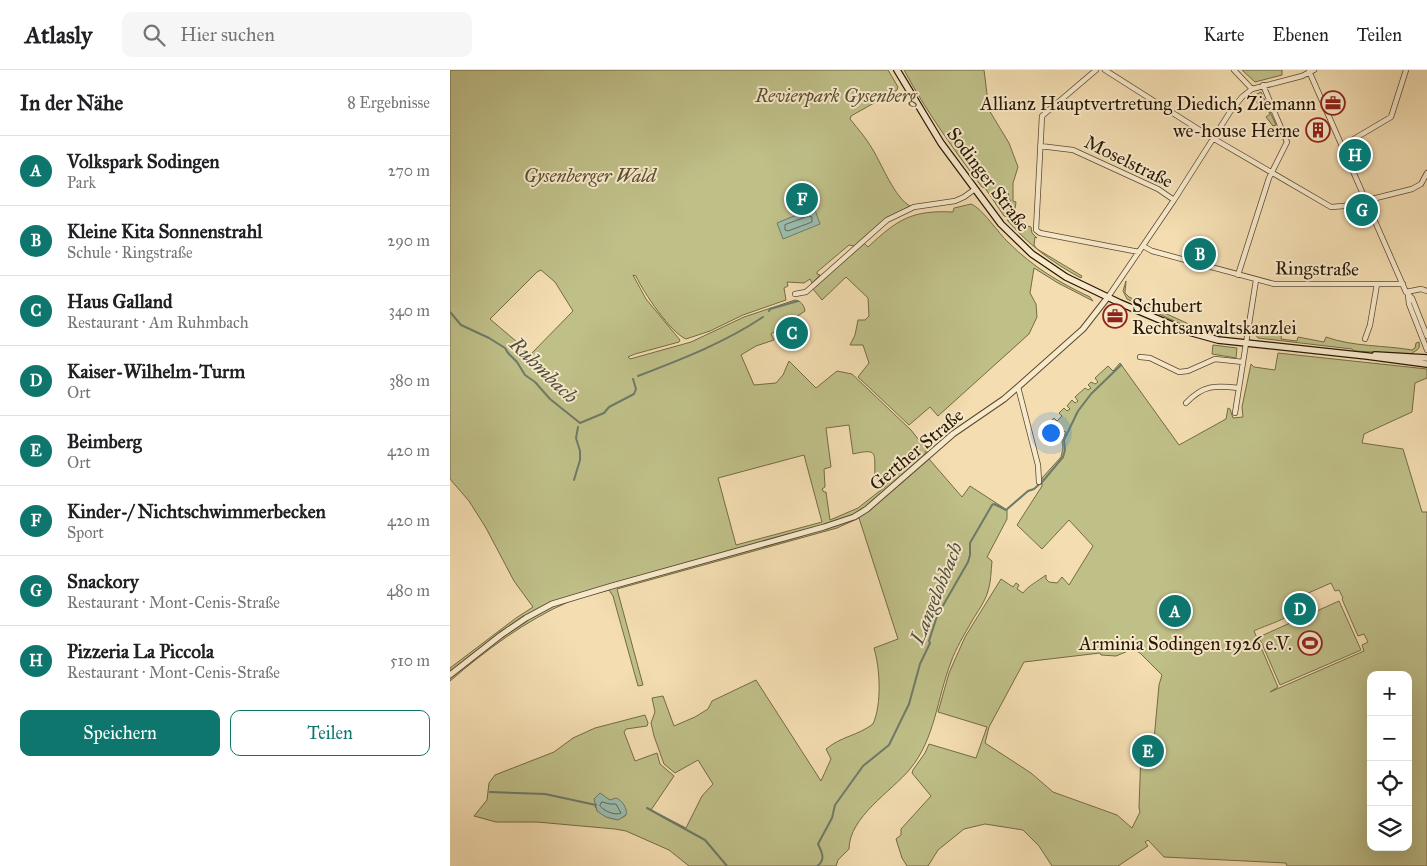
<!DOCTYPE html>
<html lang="de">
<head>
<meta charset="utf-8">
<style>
	body { margin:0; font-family:"IM FELL Great Primer",serif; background:#f6f6f6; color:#202124 }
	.controls { position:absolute; right:15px; bottom:15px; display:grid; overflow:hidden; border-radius:10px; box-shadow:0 5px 20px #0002 }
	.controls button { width:45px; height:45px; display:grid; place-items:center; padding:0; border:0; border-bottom:1px solid #e0e0e0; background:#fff; color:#202124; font:25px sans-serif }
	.you { position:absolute; left:600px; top:362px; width:18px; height:18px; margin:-12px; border:4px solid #fff; border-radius:50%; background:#1a73e8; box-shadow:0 0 0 8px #1a73e833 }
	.badge { display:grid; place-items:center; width:32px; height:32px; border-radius:50%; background:#0f766e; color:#fff; font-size:16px; font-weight:700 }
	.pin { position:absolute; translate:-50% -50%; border:2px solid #fff; box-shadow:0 1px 5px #0006 }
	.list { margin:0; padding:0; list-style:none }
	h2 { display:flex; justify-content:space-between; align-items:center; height:65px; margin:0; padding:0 20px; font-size:21px }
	h2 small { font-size:16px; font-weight:400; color:#757577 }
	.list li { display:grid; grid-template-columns:32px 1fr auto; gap:15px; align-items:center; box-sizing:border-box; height:70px; padding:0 20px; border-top:1px solid #e0e0e0 }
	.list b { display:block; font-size:19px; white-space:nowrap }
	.list p { margin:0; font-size:16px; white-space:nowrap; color:#757577 }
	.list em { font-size:16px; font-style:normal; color:#757577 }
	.actions { display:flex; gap:10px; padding:15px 20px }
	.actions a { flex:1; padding:11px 0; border:1px solid #0f766e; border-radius:10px; text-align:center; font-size:18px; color:#0f766e }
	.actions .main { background:#0f766e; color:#fff }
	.icon { flex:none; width:28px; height:28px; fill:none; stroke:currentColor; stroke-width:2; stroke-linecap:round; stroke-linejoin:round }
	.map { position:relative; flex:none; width:977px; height:796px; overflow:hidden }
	header { display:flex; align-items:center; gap:30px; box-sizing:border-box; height:70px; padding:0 25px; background:#fff; border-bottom:1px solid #e0e0e0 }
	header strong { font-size:24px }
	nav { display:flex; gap:28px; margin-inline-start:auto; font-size:18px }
	.search { width:350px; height:45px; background:#f6f6f6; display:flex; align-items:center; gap:12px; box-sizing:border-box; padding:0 18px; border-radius:10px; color:#757577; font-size:19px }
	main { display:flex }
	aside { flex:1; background:#fff }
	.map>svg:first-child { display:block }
</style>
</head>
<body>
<header>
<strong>Atlasly</strong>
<div class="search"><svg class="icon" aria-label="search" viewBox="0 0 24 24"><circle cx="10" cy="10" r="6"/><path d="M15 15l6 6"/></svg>Hier suchen</div>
<nav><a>Karte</a><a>Ebenen</a><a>Teilen</a></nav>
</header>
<main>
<aside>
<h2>In der Nähe<small>8 Ergebnisse</small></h2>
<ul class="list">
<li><span class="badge">A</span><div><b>Volkspark Sodingen</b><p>Park</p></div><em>270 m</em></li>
<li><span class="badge">B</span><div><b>Kleine Kita Sonnenstrahl</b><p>Schule · Ringstraße</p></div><em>290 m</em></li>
<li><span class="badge">C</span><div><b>Haus Galland</b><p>Restaurant · Am Ruhmbach</p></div><em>340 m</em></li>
<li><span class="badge">D</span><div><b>Kaiser-Wilhelm-Turm</b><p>Ort</p></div><em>380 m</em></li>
<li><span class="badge">E</span><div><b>Beimberg</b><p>Ort</p></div><em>420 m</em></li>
<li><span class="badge">F</span><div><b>Kinder-/ Nichtschwimmerbecken</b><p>Sport</p></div><em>420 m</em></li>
<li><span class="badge">G</span><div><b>Snackory</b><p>Restaurant · Mont-Cenis-Straße</p></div><em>480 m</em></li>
<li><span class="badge">H</span><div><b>Pizzeria La Piccola</b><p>Restaurant · Mont-Cenis-Straße</p></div><em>510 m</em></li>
</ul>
<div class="actions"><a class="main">Speichern</a><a>Teilen</a></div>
</aside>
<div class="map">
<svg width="977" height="796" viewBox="0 0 977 796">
	<rect width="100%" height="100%" fill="#f3ddb1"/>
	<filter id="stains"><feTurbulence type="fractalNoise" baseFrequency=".004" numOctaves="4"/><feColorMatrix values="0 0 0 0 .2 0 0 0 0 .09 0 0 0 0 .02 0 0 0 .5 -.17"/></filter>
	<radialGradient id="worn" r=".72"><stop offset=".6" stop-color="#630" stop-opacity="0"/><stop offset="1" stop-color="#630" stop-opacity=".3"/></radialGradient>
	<path fill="#bfbf88" stroke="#746a44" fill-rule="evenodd" d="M0,0H438L448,17L447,20L401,46L400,49C408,59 417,69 423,80C432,95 445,128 460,136L434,150L404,176L399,175L367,202V204L370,205L362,213L360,209L354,213L337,212L338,216L334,218L336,230L293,245L260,261L236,269C221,263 193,222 186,206L183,205L196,229L230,270L229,272L185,284L178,287L180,289L241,272L294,247L345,230C351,231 354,235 355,241L321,264L324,270L306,276L291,285L304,315L326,313L333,305L339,291L366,318L387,301L402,304L461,360L476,379V383L438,418L441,422L479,389L512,427L520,416L557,440V449L537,487L542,491C541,501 541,512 538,521C535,532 527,542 522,551C514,565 506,578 501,592C487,628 485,669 460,699C442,721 399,747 399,779L388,790L386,796H239L219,780L176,761L165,759L87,752H46L24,746L37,730L39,713L45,705L104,682L123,668L145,658L195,645L198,653L197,656L176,659L174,662L185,691L207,683L210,694L224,706L201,740L236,758L252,726L263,714L248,690L225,703L214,694L204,666L201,653L205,642L202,628L213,626L224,656L245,647L258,639L262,631L306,610L371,711L381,689L376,679C392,666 407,666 423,654C432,634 430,598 424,578L448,569L409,448L387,458L167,519L193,615L188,616L163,526L159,520C145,524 131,527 118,532C75,551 36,580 0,611V598L66,548L83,537L64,511L36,458L19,431L0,409ZM91,200L105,212L123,241L81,284L40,249L87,202ZM399,355L403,384C429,378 424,383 425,406L436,416L408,438L380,450L376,422H374L372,419L375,417L374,399L381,397L376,358ZM354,385L372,452L286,475L268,408ZM160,730L176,745C165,754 153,746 145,737L146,733Z
		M454,0H534L539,40L559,73L568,97L563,113V131L566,132L564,146L572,151L561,148V134L558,123L556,124L559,135V147L554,146L535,118L532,117C504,80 476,41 454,0Z
		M792,0H832V5L805,12Z
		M811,22L826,55L823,56L816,47L820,44L815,36L811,39L803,26Z
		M521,134C533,139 548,163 559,173C583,197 610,213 640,227L643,231L608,213L584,198L580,223L586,234L587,247L579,264L488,346L480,337L459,355L408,307L419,293L413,275H400L405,265L408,250H415L419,246L418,228L396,207L372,230L363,219L414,173L418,177C448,149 462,140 503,142L504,138Z
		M557,150L581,157L582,163L587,168L585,167L584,175L587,179L632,206L631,208C601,192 578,174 557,150Z
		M676,211L675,223L679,227L750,259L772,264L771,266L737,257L677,229L673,221Z
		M807,257L832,261L831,269L847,271L848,267L874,272L876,267C904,277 933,275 962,280L965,278L966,273L969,272C971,281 965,280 961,284L904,281L902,279L808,268L805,264Z
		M763,275L787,278L786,288L762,284Z
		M828,283L977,299V308L965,313L962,342L914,364L912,373L953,379L972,442H977V796H837L836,793L714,787L698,770L695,772L698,776L668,796H602L589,776L573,760L535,754L514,759L488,780L478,796H457L452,788L446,769L451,765V759L481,726L462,703L463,700L475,683L479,674L526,688L537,657L488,642L499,603L515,567L551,509L563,517L566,513L569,515L567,519L573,523C578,516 588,511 596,505V509L599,512L607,513L612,507L619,515L643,476L619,450L592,479L567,455L592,416V408L611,387L613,378L612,371L616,362L612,361L608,369L592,360L604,348L607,351L612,346L609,343L614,338L617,341L620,339L617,336L622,330L625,333L628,331L625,327L635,318L638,320L641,318L638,315L641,312L645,314L648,312L645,308L658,296L663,301L670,293L729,375L776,349L778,338L780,339L783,348L793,347L792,337L801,294L804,297L825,300ZM881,513L885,521L889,520L893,528L892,529L908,566L914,564L918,572L912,575L914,581L820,622L828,617L804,561C811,557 835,550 838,545C839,541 839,536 839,532L849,530L853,526L856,527V524ZM683,579L690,583L712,605L709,615L703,681L691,682L689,738L690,742L682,758L667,745L603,722L581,703L535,673L539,657L574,592L650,583L651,585L666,586ZM921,605H958V777H921Z
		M889,531L911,580L830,615L809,567Z"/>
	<path fill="#9bbcad" stroke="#6d7a68" d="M357,121L361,131H355L354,134L347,136L342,135L344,130L341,129V126Z
		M366,137L367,139L365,140L370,154L333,169L327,153Z
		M150,723L160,730L166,728C172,730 178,739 176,745L168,750L156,747L147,741L144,729Z"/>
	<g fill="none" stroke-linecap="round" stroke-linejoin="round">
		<path stroke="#626957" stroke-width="1" d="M359,146L362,147V152L338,161L335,160V155Z
			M152,732L160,734H166L171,743C165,746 154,741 150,736Z"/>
		<path stroke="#6d7a68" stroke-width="2" d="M319,241L320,239L348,231
			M0,242L11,255L39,268L55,278L58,283L67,292L75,305L85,312L100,329L130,353L154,343L159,337L184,324L186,319L183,309
			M188,306C232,289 274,273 313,247
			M124,410L130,390V381L126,368L128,357
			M40,722L95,724L146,735
			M197,738L255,770L277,796
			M367,796C376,790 372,782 368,774L382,748L385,735L413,696L439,675L459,634L470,594L480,573L479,571L487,546L518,492L520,485V473L542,435L544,434L556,440L578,421L584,419L593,411L613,387L615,380L614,370L628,341L641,324L671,295"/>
		<g stroke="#5b482d" stroke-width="6">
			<path id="minor" d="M646,0L592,46L586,160L590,163L689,182
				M655,0L759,66L881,137L894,136L962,119L971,114L977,103
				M784,0L802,19
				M859,1L956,222L962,228L977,266
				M590,76L623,80L708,119L724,130
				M892,76L941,47L956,0
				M693,176L702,181L824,214H953
				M788,205L819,108L837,72L813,15
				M956,222L971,219L977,221
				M345,224L356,222L437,150L464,137L505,131L514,127L525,119
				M958,225L959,234L977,280
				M658,227L724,130L780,42L792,27L802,19L852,6L864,0
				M915,269L920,255L927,214
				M690,287L700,288L729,302L738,301L765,289L793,292
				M568,317L588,395L589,412
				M736,333C753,315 765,315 789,318
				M785,343L806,210"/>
		</g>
		<g stroke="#5b482d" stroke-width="7">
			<path id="tertiary" d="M0,605L51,565L76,548L102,534L162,516L374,457L404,447L417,439L503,364L554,329L568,317L633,259L658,227"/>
		</g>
		<g stroke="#281601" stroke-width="8">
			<path id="secondary" d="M447,0L491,73L551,154L582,184L616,207L670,233L715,252L739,262L768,270L917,286L977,294
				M925,285L977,288"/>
		</g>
		<use href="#minor" stroke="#f7e9cc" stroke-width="4.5"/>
		<use href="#tertiary" stroke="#f7e9cc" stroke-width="5"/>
		<use href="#secondary" stroke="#f7e9cc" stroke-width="5.5"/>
	</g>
	<defs>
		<g id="office-ring" transform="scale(1.25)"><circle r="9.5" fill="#f7e9cc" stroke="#8f2418" stroke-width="1.5"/><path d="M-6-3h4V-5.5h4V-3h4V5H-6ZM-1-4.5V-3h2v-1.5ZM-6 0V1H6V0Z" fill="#8f2418"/></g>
		<g id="building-ring" transform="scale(1.25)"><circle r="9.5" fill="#f7e9cc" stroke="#8f2418" stroke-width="1.5"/><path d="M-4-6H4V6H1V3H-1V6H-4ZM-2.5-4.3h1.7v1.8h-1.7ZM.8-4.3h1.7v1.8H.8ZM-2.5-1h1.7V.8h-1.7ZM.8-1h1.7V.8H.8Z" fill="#8f2418"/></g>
		<g id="stadium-ring" transform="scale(1.25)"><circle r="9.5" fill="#f7e9cc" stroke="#8f2418" stroke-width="1.5"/><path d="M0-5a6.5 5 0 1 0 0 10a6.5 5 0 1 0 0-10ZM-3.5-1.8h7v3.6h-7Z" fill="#8f2418"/></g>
	</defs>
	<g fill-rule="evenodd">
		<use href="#office-ring" x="883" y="33"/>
		<use href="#building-ring" x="868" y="60"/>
		<use href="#office-ring" x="665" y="246"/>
		<use href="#stadium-ring" x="860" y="573"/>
	</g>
	<g text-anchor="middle" stroke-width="4" stroke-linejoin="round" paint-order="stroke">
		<g font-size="19" font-style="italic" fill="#5d5130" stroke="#f7e9cc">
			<text x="386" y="32">Revierpark Gysenberg</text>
			<text x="140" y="112">Gysenberger Wald</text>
		</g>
		<g font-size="19" fill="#281601" stroke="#f7e9cc" text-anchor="end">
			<text x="866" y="40">Allianz Hauptvertretung Diedich, Ziemann</text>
			<text x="850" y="67">we-house Herne</text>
			<text x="682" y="242" text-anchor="start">Schubert<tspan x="682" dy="22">Rechtsanwaltskanzlei</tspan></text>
			<text x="842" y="580">Arminia Sodingen 1926 e.V.</text>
		</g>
		<g font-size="19" fill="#281601" stroke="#f7e9cc">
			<text transform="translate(679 91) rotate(26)" y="7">Moselstraße</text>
			<text transform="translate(539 109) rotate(53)" y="7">Sodinger Straße</text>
			<text transform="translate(867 198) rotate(1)" y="7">Ringstraße</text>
			<text transform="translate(466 379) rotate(-40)" y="7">Gerther Straße</text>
		</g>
		<g font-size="20" font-style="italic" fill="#50503d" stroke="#f7e9cc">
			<text transform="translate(94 300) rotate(44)" y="7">Ruhmbach</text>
			<text transform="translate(486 523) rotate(-68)" y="7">Langelohbach</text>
		</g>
	</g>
	<rect width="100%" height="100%" filter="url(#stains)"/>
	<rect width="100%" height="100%" fill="url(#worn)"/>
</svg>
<div class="controls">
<button>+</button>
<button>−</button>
<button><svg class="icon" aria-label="locate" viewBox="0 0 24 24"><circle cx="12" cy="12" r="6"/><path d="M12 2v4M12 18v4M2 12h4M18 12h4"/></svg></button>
<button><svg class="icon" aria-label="layers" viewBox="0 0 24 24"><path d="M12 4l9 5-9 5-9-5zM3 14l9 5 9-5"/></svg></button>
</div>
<div class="you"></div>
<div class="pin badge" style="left:725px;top:541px">A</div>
<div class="pin badge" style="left:750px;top:184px">B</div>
<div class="pin badge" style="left:342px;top:263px">C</div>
<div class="pin badge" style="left:850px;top:539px">D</div>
<div class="pin badge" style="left:698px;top:681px">E</div>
<div class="pin badge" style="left:352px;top:129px">F</div>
<div class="pin badge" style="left:912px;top:140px">G</div>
<div class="pin badge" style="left:905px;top:85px">H</div>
</div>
</main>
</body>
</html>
